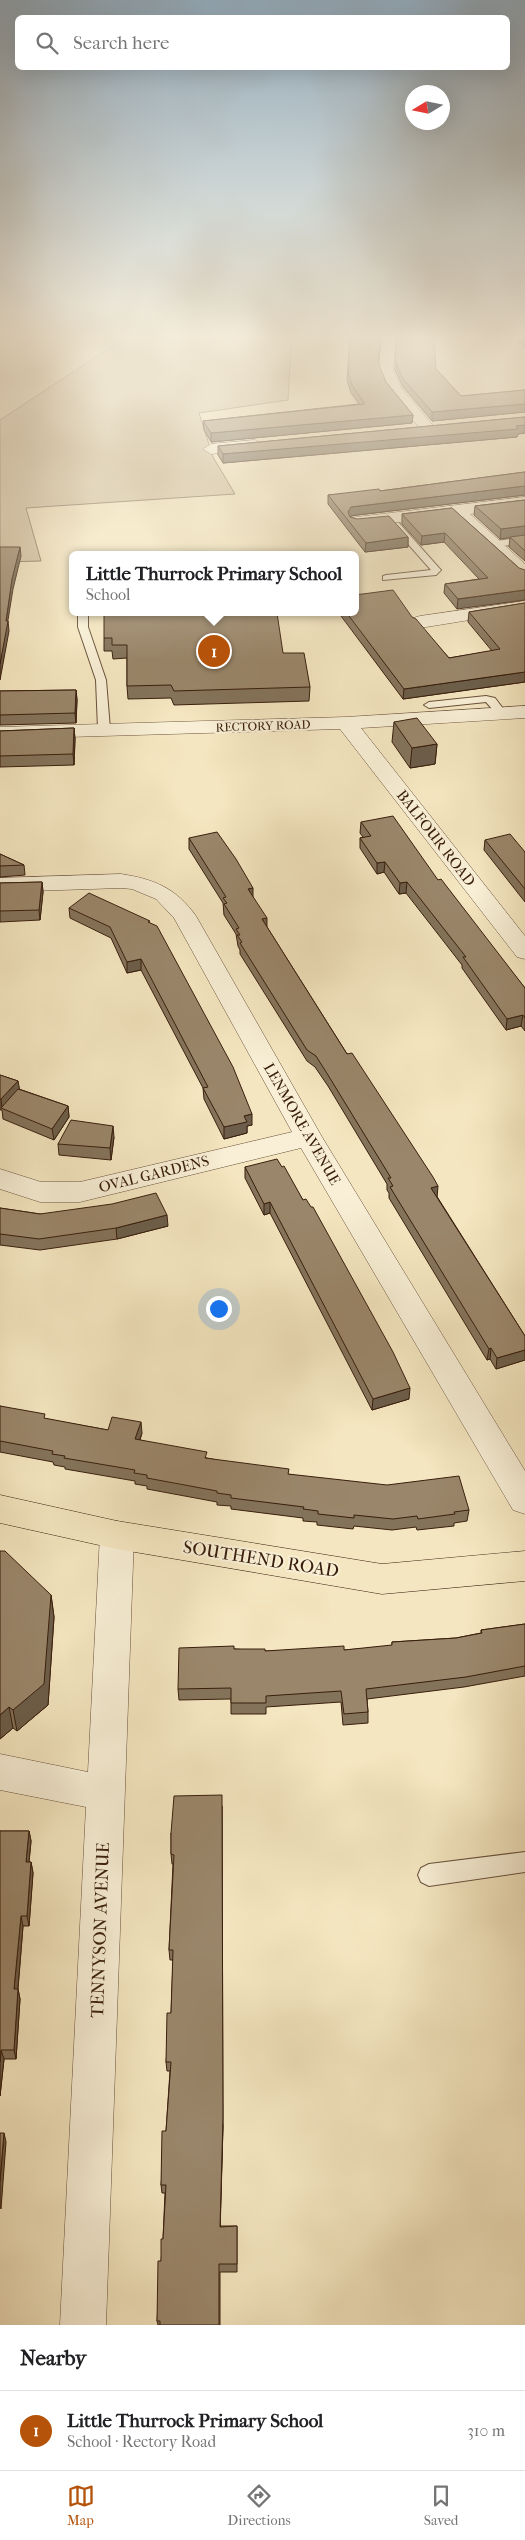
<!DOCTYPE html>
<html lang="en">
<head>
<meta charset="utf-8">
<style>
	body { margin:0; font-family:"IM FELL French Canon",serif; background:#f2f2f2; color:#202124 }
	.compass { position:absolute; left:405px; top:85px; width:45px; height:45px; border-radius:50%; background:#fff; box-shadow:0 5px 20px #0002; rotate:260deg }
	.you { position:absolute; left:218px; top:1308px; width:18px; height:18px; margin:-12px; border:4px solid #fff; border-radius:50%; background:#1a73e8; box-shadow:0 0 0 8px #1a73e833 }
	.badge { display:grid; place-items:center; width:32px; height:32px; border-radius:50%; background:#b45309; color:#fff; font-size:16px; font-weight:700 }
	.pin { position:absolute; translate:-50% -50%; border:2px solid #fff; box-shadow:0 1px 5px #0006 }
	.popup { position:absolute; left:69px; top:551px; width:290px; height:65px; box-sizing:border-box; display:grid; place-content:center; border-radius:8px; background:#fff; filter:drop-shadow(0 1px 4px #0005); font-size:16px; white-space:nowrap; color:#757577 }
	.popup b { font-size:19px; color:#202124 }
	.popup::after { content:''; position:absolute; left:50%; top:100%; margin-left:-10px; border:10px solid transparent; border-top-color:#fff }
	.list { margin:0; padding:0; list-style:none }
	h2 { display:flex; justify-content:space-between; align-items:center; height:65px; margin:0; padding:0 20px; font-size:21px }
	h2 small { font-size:16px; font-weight:400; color:#757577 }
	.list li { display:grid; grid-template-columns:32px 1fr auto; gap:15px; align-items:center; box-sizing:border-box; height:80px; padding:0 20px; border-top:1px solid #e0e0e0 }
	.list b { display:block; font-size:19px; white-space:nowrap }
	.list p { margin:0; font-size:16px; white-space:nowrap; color:#757577 }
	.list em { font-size:16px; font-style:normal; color:#757577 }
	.icon { flex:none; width:28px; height:28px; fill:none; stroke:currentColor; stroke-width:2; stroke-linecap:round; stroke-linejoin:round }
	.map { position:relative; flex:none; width:525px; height:2325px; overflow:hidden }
	.search { position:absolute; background:#fff; box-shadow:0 5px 20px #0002; left:15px; right:15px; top:15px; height:55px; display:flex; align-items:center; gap:12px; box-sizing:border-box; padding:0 18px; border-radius:8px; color:#757577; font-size:19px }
	.sheet { height:145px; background:#fff }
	nav { display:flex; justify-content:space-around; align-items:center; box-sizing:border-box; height:70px; border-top:1px solid #e0e0e0; background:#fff; font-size:14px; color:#757577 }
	nav a { display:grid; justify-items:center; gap:2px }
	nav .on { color:#b45309 }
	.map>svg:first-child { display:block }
</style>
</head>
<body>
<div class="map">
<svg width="525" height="2325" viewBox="0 0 525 2325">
	<rect width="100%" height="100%" fill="#f4e6c0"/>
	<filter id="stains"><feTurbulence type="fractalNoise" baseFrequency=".004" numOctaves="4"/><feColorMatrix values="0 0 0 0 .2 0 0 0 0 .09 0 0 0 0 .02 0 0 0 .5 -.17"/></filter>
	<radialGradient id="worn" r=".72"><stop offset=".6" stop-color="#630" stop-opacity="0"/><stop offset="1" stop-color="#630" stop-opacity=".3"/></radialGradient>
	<path fill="#d4c4a2" stroke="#867158" d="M129,335H292L288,400L199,413L213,457L235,494L26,508L41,561L0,562V420Z"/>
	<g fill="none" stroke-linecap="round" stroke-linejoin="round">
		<g stroke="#68503a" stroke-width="2">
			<path id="service" d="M393,523H399L439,568L441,570L436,575L383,580V576L386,575L431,570L393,527Z
				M525,537V543L496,547L491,544L496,541Z
				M78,612H88V627L106,680L110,729L104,732L98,729L96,680L78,627Z
				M486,696L495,698L508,715L507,717H499L486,702L429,708L424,705L429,702Z
				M525,1852V1872L429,1886L421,1882L418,1875L421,1868L429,1864Z"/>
		</g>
		<g stroke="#68503a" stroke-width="1">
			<path id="minor" d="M382,335H396L393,370L401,388L436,429L433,432H423L387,389L379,370Z
				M255,440L263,445L260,448L211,454L203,449L211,444Z
				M525,497V507L470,514L525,564V578L519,577L452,516L357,527L351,526L349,522L351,518L357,517Z
				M525,601V611L420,628L413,626L411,622L413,618L420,616Z
				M525,706V718L361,728L525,936V959L517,957L340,729L0,739V727L346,717Z
				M121,874C154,879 176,888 196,916L322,1137L525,1471V1514L513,1510L301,1148L80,1202H40L0,1189V1169L41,1182H80L292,1132L174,918L156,899L132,889L121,888L0,892V878Z
				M117,1521L129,1525L134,1535L106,2325H60L86,1807L0,1790V1754L88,1772L100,1535L105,1525Z"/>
		</g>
		<g stroke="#391e0d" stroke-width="1">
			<path id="primary" d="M0,1495L117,1521L382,1564L525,1551V1581L382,1594L117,1549L0,1523Z"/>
		</g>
		<use href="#service" fill="#f8efd6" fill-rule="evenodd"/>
		<use href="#minor" fill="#f8efd6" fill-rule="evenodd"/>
		<use href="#primary" fill="#f4e6c0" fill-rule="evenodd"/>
	</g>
	<path fill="#84735b" stroke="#391e0d" d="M350,335H382L378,364L386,382L413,415L412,423L211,442L204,430L203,421L359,404L351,393L347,380Z
		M397,335L436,369L461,396L525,390V412L432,421L403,387L395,370Z
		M517,335H525V348L517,341Z
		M525,417V433L518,434L517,437L223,463L218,455V446Z
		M525,472V495L357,515L351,516L350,517L408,537V547L365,552L328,504V495L380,491Z
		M525,500V561L509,547L510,537L500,539L474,515L475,506Z
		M452,508L519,568L457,609L444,593L445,584L479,579L444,542L421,545L402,524V514Z
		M525,603V682L403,699L338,612H355L412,617L449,658L492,651L468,622L469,612Z
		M181,615L283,653L310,687L309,701L174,705L171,698L128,699L127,686V658L113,659L112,651H104V638Z
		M76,690L77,700L76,723L0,725V691Z
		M394,722L437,744L435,764L410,768L392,742Z
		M74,728L75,739L74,765L0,767V731Z
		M361,822L438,880L525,988V1031L521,1026L506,1030L462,968V965L406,893L399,894L384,872L377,874L360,848V838L363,837L360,833Z
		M189,838L253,897L267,927L525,1336V1360L496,1369L490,1359L487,1360L389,1198V1193L387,1190V1184L328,1086L315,1067L307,1061L240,954V950L238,946L236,934L224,915L223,903L189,849Z
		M485,840L525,852V902L484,850Z
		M0,854L24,865L25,875L0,877Z
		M42,882L43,892L40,920L0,922V883Z
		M69,908L150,923L252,1125L247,1126V1133L224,1139L204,1099L203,1088L141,970L127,973L111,938L70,918Z
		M0,1075L18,1081L19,1089L68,1106L69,1117L54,1140L3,1119L2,1110H0Z
		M114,1137L111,1160L59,1155L58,1144Z
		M245,1167H282L303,1200L409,1399L372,1410L270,1213L264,1215L245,1178Z
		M0,1208L40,1214L168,1226L117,1239L40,1250L0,1245Z
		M0,1406L46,1419L108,1430L142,1433L140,1440L207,1458L469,1510L467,1521L454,1523V1526L417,1530L416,1527L392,1530L354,1526L353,1529L317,1525V1522L303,1521V1518L231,1509V1506L217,1505V1502L147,1489V1486L135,1484V1481L65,1469V1467L54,1465L53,1462L0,1452Z
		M0,1551L51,1595L54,1617L48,1705L17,1731L13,1728L0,1739Z
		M525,1624V1676L464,1687L367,1699L368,1712V1723L343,1725L341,1702L266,1707V1714H231V1699L179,1700L178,1689L234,1649L265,1651L344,1650L372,1648L392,1646V1642L456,1638L481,1633V1630Z
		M0,1831H29L31,1841L29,1862H31L33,1873L29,1926H23L18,1989L20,1999L16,2059H4L0,2096Z
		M171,1833L223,2126L220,2226H237V2272H220V2325H158L157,2321L161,2261L163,2239L165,2193H162L161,2185L166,2131L170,2071H167L166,2062L171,2013L173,1960H170L169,1950L173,1864H172L171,1854Z"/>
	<path fill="#6c5e4a" stroke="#391e0d" d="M381,335H382L377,371Z
		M525,404V412L432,421V412Z
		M413,415L412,423L211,442V433Z
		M525,425V433L518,434L517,437L223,463V454Z
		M525,486V495L357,515L351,516L348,520V512L351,507Z
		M525,526V536L500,539L501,529Z
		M445,533L444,542L421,545L422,536Z
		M408,537V547L365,552L366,543Z
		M20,547L21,556L13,589L7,626L8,621L9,631L0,680V664L6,621L12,579Z
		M525,590V600L457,609L458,599Z
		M525,672V682L403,699L404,689Z
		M76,690L77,700L76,723L75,713Z
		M74,728L75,739L74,765L73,754Z
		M437,744L435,764L410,768L412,748Z
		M385,862L384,872L377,874V863Z
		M42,882L43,892L40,920L39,910Z
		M407,882L406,893L399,894L400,883Z
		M253,888V898L248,889Z
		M267,918V928L262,919Z
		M141,959V970L127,973V962Z
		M523,1015L521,1026L506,1030L507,1019Z
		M18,1081L20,1092L2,1108L1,1099Z
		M68,1106L69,1117L54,1140L52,1129Z
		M252,1114V1125L247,1126V1133L224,1139V1127L244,1116Z
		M113,1126L114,1137L111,1160L110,1148Z
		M438,1186L437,1198L431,1188Z
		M270,1202V1213L264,1215V1204Z
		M167,1215L168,1226L117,1239L116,1228Z
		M491,1348L490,1359L487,1360L489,1349Z
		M525,1350V1360L496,1369L497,1358Z
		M410,1388L409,1399L372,1410L373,1399Z
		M141,1422L142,1433L136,1450L135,1439Z
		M51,1595L54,1617L48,1705L17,1731L13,1710Z
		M9,1707L13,1728L0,1739V1715Z
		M222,1806L223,2126L220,2235V2227Z
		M29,1831L31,1841L28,1872L26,1862Z
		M31,1862L33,1873L29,1926L27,1916Z
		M21,1916L23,1926L17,1999L14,1989Z
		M18,1989L20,1999L16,2059L14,2050Z
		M1,2050L4,2059L0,2096V2062Z
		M4,2133L6,2142L1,2209L0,2205V2181Z"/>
	<path fill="#9a866a" stroke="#391e0d" d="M350,335H381L378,362L386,382L413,415L211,433L203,421L365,404L352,385L348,372Z
		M397,335H434L436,369L461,396L525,390V404L432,412L403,379L395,361Z
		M520,335H525V339Z
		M525,417V425L516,426L518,429L223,454L218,446Z
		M525,472V486L351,507L348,512L350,517L357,519L389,516L408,537L366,543L328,495L379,489L380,491Z
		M525,500V526L501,529L475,506Z
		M452,508L519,568L525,570V590L458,599L445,584L488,578L445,533L422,536L402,514Z
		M525,535V551L510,537Z
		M0,547H20L12,579L6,621H8L0,664Z
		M393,590L412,617L416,619L449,658L500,649L469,612L525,603V672L404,689L346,612H355V595Z
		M104,612H180L181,615L277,613L283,653H304L310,687L174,691L171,685L127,686V645H112V638H104Z
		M76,690L75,713L0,715V691Z
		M417,718L437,744L412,748L394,722Z
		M74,728L73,754L0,756V731Z
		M393,816L438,880L441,879L525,988V1018L523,1015L507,1019L463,957H466L407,882L400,883L385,862L377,863L360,838L371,836L361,822Z
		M217,832L236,859L253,888L248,889L267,918L262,919L347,1054L352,1053L433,1177L438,1186L431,1188L525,1336V1350L497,1358L491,1348L489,1349L390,1187L393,1186L388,1178H391L328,1075L316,1056L307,1050L240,943L242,942L237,935H240L236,929L239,928L224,904L227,903L223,898L226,897L189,838Z
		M510,834L525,852V889L485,840Z
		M0,854L24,865L0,866Z
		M42,882L39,910L0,911V883Z
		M89,893L150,921L148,922L157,926L233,1067L252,1114L244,1116L247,1122L224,1127L203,1088L208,1087L141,959L127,962L110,927L69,908Z
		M0,1075L18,1081L1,1099H0Z
		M18,1089L68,1106L52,1129L1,1108Z
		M71,1120L113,1126L110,1148L58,1144Z
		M277,1159L282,1167L284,1166L303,1200L306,1199L311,1207H313L393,1352L410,1388L373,1399L270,1202L264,1204L245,1167Z
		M156,1193L167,1215L116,1228L39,1239L0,1234V1208L40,1214L112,1204Z
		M0,1406L45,1414L44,1418L108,1430L112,1417L141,1422L135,1439L207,1452L205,1458L289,1469L288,1474L387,1485L459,1476L469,1510L454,1512L455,1514L418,1519L417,1516L393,1519L354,1515V1518L318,1514V1511L303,1509L304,1507L231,1498V1495L217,1493V1491L147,1478V1475L134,1473L135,1470L64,1458L65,1456L52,1454L53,1451L0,1441Z
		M0,1551H5L51,1595L44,1684L13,1710L9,1707L0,1715Z
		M525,1624V1666L466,1677L366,1689L368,1712L344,1714L341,1691L266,1696V1703H231V1688L178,1689L179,1648L234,1646V1649H265V1651L344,1646V1650L392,1645V1642L456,1638L482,1633L481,1630Z
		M222,1795L223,2117L220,2227L237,2226V2264H219V2325H160V2321H157L158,2261H161V2239H163L166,2185H161L162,2131H166L171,2062H166L167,2013H171L173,1950H169L174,1855L171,1854V1833L174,1796Z
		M0,1831H29L26,1862H31L27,1916H21L14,1989H18L14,2050H1L0,2062Z
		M0,2133H4L0,2181Z"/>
	<linearGradient id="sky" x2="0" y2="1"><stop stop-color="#93adc0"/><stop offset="0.51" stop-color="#faf4e3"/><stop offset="1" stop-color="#faf4e3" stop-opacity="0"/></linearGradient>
	<rect width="525" height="660" fill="url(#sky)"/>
	<g text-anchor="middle" stroke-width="4" stroke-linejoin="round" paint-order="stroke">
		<g font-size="12" fill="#391e0d" stroke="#f8efd6">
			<text transform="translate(263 726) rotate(-2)" y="4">RECTORY ROAD</text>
		</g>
		<g font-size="15" fill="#391e0d" stroke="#f8efd6">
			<text transform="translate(436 838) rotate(52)" y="5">BALFOUR ROAD</text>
			<text transform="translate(302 1124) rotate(60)" y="5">LENMORE AVENUE</text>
			<text transform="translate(154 1174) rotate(-14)" y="5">OVAL GARDENS</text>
		</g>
		<g font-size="18" fill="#391e0d" stroke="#f8efd6">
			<text transform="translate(261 1559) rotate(9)" y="6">SOUTHEND ROAD</text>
			<text transform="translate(100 1930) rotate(-88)" y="6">TENNYSON AVENUE</text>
		</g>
	</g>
	<rect width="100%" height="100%" filter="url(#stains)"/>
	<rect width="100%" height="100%" fill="url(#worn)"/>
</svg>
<svg class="compass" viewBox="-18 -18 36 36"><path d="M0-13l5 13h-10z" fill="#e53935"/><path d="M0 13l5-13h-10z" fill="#757577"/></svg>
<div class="you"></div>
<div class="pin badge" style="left:214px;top:651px">1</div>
<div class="popup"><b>Little Thurrock Primary School</b>School</div>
<div class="search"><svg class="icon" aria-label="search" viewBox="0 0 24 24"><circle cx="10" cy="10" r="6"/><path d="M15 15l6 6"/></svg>Search here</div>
</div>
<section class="sheet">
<h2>Nearby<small></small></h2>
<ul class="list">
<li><span class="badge">1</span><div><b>Little Thurrock Primary School</b><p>School · Rectory Road</p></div><em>310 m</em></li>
</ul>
</section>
<nav>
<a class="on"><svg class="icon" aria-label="map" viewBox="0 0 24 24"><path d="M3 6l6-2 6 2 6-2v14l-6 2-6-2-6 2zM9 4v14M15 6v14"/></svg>Map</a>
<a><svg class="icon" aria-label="directions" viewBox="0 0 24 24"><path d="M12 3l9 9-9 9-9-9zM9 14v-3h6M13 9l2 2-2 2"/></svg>Directions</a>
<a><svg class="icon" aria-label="saved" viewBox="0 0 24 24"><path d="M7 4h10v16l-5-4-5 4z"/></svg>Saved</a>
</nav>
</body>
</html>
